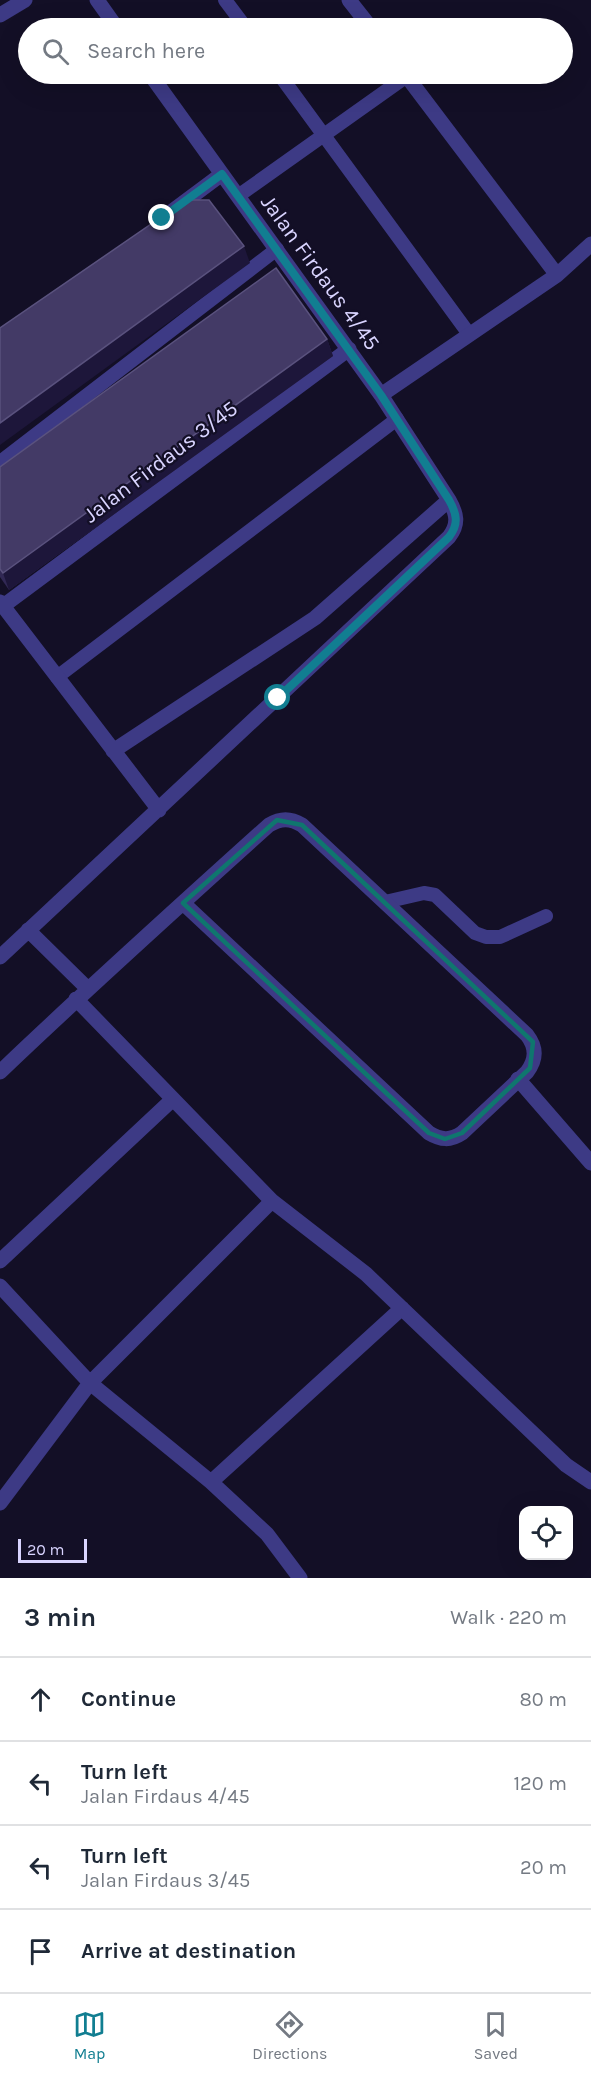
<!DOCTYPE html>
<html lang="en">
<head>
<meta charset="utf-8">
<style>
	body { margin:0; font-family:Karla,sans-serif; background:#f6f6f7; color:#1f2937 }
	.controls { position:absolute; right:18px; bottom:18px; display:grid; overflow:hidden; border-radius:12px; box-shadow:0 6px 24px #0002 }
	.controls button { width:54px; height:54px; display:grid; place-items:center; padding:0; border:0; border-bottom:2px solid #e0e1e3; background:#fff; color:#1f2937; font:30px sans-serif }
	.scale { position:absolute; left:18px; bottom:15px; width:69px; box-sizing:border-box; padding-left:6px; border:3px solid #d9d4ff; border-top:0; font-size:16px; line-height:21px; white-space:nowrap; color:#d9d4ff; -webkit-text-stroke:4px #130f26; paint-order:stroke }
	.stop { position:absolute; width:18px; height:18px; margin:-14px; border:4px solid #117e91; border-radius:50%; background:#fff }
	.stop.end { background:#117e91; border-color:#fff; box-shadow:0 2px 6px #0008 }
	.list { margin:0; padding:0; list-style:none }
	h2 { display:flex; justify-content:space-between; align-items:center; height:78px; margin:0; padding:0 24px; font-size:26px }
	h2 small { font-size:20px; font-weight:400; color:#747a83 }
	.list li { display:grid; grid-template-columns:39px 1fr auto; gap:18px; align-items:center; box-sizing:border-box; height:84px; padding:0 24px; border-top:2px solid #e0e1e3 }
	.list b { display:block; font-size:22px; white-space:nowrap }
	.list p { margin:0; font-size:20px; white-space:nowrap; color:#747a83 }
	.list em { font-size:20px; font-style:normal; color:#747a83 }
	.icon { flex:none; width:33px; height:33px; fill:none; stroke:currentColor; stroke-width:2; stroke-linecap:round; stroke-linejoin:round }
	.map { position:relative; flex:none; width:591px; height:1578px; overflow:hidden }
	.search { position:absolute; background:#fff; box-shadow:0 6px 24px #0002; left:18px; right:18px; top:18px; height:66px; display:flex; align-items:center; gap:15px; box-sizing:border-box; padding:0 21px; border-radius:33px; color:#747a83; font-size:22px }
	.sheet { height:414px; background:#fff }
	nav { display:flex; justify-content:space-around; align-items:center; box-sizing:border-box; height:84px; border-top:2px solid #e0e1e3; background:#fff; font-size:16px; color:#747a83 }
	nav a { display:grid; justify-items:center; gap:3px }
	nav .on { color:#117e91 }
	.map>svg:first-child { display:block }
</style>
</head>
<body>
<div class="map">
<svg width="591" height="1578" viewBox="0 0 591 1578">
	<rect width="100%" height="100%" fill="#130f26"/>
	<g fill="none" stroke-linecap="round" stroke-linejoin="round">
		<path stroke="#3d3a85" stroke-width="14" d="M225,0L246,28
			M279,74L469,334
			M238,196L407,76
			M0,462L277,249
			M57,677L397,419
			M385,902L424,893L435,895L475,933L486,937H500L546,916"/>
		<path stroke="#3d3a85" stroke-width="15" d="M97,0L117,28
			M349,0L371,28
			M0,15L25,0
			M405,74L557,275
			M171,212L222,174
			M381,395L557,275L591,244
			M0,602L159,810
			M3,606L349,349
			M113,751L315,618L449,500
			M28,930L88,989
			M0,957L449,537C459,524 457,514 449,500L381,395L150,74
			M76,999L272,1201L366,1274L566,1465L591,1482
			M0,1072C88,988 179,906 269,825C281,818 290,818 302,825L527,1035C537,1048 536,1060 527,1072L462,1133C450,1141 441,1140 429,1133L183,903
			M518,1079L591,1163
			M0,1261L173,1099
			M0,1286L90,1383L211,1482L267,1534L300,1578
			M211,1482L402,1308
			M0,1503L90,1383L272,1201"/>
	</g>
	<path fill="#312854" d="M327,339L333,356L9,590L0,577V467Z"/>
	<path fill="#1d163a" d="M244,246L250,263L0,445V423Z
		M327,339L333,356L9,590L3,573Z"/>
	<path fill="#433a66" stroke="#5a527e" stroke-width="1.5" d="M186,200H209L244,246L0,423V328Z
		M276,268L327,339L3,573L0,569V467Z"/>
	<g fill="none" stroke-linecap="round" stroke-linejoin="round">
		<path stroke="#117e91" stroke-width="8" d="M162,218L222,174L381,395L449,500C457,514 459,524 449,537L278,698"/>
	</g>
	<path fill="none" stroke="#0f766e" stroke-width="4.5" stroke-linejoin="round" d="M277,820L302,825L533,1042L530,1068L462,1133L445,1139L429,1133L183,903Z"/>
	<g text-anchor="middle" stroke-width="4.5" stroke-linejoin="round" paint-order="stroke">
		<g font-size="22" fill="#d9d4ff" stroke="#130f26">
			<text transform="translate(321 272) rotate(54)" y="8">Jalan Firdaus 4/45</text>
			<text transform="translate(160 461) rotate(-37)" y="8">Jalan Firdaus 3/45</text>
		</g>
	</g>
</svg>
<div class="controls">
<button><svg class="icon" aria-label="locate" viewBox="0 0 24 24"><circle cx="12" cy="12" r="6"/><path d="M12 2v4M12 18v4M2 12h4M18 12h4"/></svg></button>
</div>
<div class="scale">20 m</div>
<div class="stop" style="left:278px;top:698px"></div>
<div class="stop end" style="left:162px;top:218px"></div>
<div class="search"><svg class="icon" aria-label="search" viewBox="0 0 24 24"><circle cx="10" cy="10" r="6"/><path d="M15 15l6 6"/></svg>Search here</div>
</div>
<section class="sheet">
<h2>3 min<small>Walk · 220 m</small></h2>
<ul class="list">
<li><svg class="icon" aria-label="ahead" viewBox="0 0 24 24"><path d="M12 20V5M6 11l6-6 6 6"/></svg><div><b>Continue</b></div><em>80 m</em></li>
<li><svg class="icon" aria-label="left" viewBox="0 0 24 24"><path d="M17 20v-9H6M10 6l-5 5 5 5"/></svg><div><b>Turn left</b><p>Jalan Firdaus 4/45</p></div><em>120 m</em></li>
<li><svg class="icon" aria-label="left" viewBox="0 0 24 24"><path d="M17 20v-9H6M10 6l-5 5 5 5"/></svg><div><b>Turn left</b><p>Jalan Firdaus 3/45</p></div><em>20 m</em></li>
<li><svg class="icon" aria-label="arrive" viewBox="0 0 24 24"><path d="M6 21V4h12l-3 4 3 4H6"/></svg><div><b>Arrive at destination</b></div></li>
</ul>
</section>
<nav>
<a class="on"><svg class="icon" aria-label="map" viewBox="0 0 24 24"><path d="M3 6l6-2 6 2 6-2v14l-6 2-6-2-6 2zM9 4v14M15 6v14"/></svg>Map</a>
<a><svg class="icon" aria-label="directions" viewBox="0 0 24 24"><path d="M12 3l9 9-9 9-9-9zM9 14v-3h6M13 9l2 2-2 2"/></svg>Directions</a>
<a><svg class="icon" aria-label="saved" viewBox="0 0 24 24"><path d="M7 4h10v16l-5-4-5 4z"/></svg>Saved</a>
</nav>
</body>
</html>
